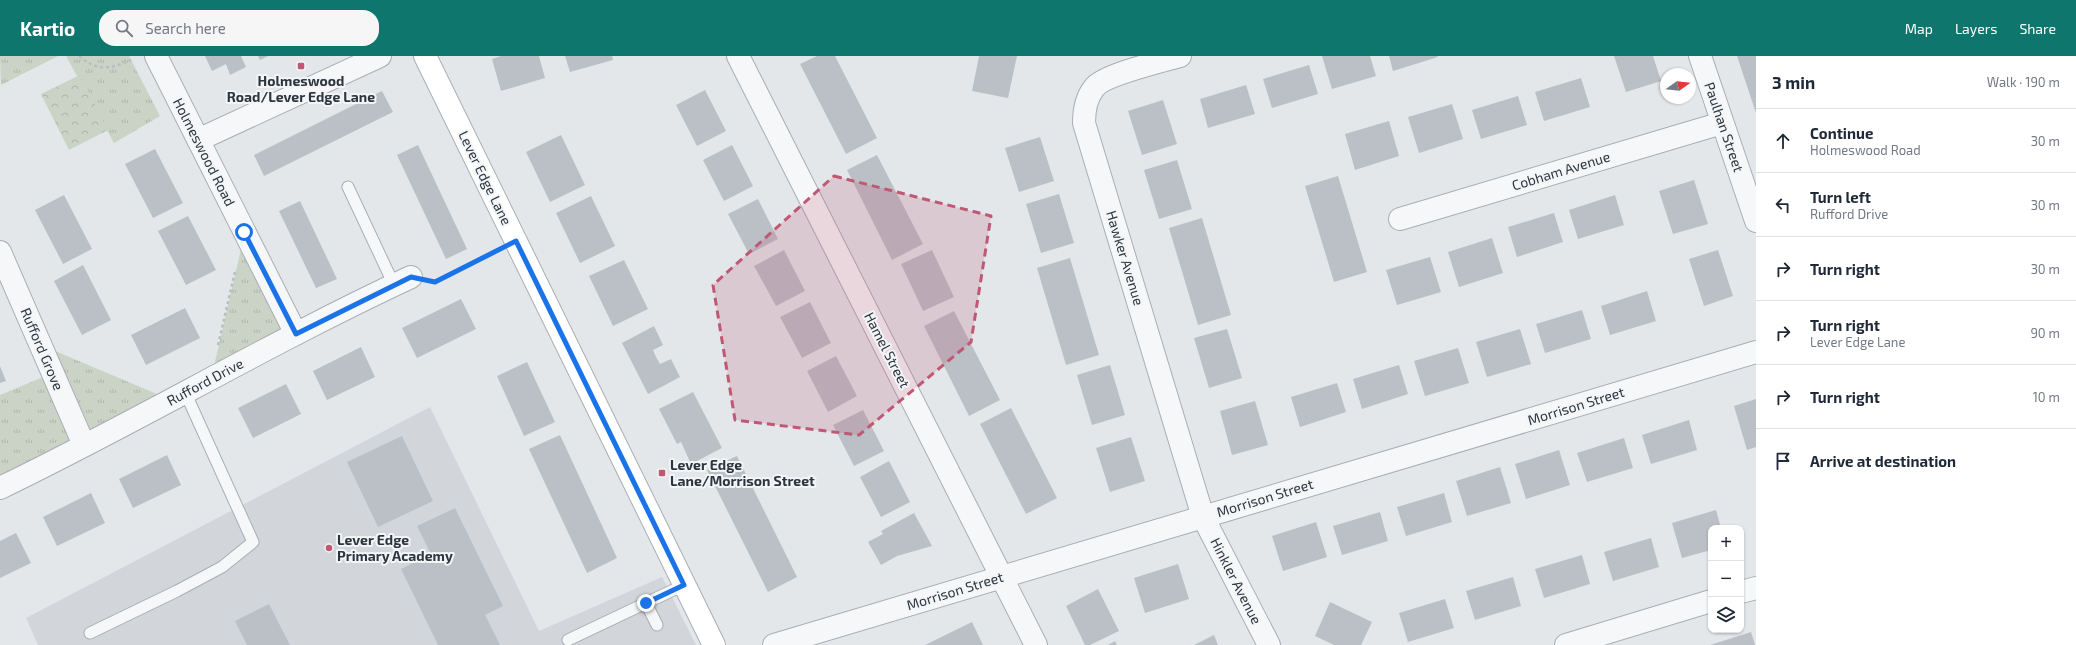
<!DOCTYPE html>
<html lang="en">
<head>
<meta charset="utf-8">
<style>
	body { margin:0; font-family:"Exo 2",sans-serif; background:#f6f6f7; color:#1f2937 }
	.controls { position:absolute; right:12px; bottom:12px; display:grid; overflow:hidden; border-radius:8px; box-shadow:0 1px 3px #0004 }
	.controls button { width:36px; height:36px; display:grid; place-items:center; padding:0; border:0; border-bottom:1px solid #e0e1e3; background:#fff; color:#1f2937; font:20px sans-serif }
	.compass { position:absolute; left:1660px; top:12px; width:36px; height:36px; border-radius:50%; background:#fff; box-shadow:0 1px 3px #0004; rotate:75deg }
	.stop { position:absolute; width:12px; height:12px; margin:-9px; border:3px solid #1a73e8; border-radius:50%; background:#fff }
	.stop.end { background:#1a73e8; border-color:#fff; box-shadow:0 1px 4px #0008 }
	.list { margin:0; padding:0; list-style:none }
	h2 { display:flex; justify-content:space-between; align-items:center; height:52px; margin:0; padding:0 16px; font-size:17px }
	h2 small { font-size:13px; font-weight:400; color:#747a83 }
	.list li { display:grid; grid-template-columns:26px 1fr auto; gap:12px; align-items:center; box-sizing:border-box; height:64px; padding:0 16px; border-top:1px solid #e0e1e3 }
	.list b { display:block; font-size:15px; white-space:nowrap }
	.list p { margin:0; font-size:13px; white-space:nowrap; color:#747a83 }
	.list em { font-size:13px; font-style:normal; color:#747a83 }
	.icon { flex:none; width:22px; height:22px; fill:none; stroke:currentColor; stroke-width:2; stroke-linecap:round; stroke-linejoin:round }
	.map { position:relative; flex:none; width:1756px; height:589px; overflow:hidden }
	header { display:flex; align-items:center; gap:24px; box-sizing:border-box; height:56px; padding:0 20px; background:#0f766e; color:#fff }
	header strong { font-size:19px }
	nav { display:flex; gap:22px; margin-inline-start:auto; font-size:14px }
	.search { width:280px; height:36px; background:#f6f6f7; display:flex; align-items:center; gap:10px; box-sizing:border-box; padding:0 14px; border-radius:16px; color:#747a83; font-size:15px }
	main { display:flex }
	aside { flex:1; background:#fff }
	.map>svg:first-child { display:block }
</style>
</head>
<body>
<header>
<strong>Kartio</strong>
<div class="search"><svg class="icon" aria-label="search" viewBox="0 0 24 24"><circle cx="10" cy="10" r="6"/><path d="M15 15l6 6"/></svg>Search here</div>
<nav><a>Map</a><a>Layers</a><a>Share</a></nav>
</header>
<main>
<div class="map">
<svg width="1756" height="589" viewBox="0 0 1756 589">
	<defs>
		<pattern id="grass-tufts" width="24" height="20" patternUnits="userSpaceOnUse"><rect width="24" height="20" fill="#cad3c5"/><path d="M3 7l-1-3M5 7V3M7 7l1-3M15 17l-1-3M17 17v-4M19 17l1-3" fill="none" stroke="#aeb6aa"/></pattern>
		<pattern id="park-crowns" width="20" height="18" patternUnits="userSpaceOnUse"><rect width="20" height="18" fill="#cad3c5"/><path d="M2 6a3 3 0 1 1 6 0M12 15a3 3 0 1 1 6 0" fill="none" stroke="#aeb6aa"/></pattern>
	</defs>
	<rect width="100%" height="100%" fill="#e3e7ea"/>
	<path fill="#d2d6db" d="M430,351L539,575L662,521L696,589H38L26,562Z"/>
	<path fill="url(#grass-tufts)" d="M0,0H58L1,29Z
		M66,0H129L160,60L114,87Z
		M245,176L296,278L211,323Z
		M41,289L171,344L0,431V339L53,317Z"/>
	<path fill="url(#park-crowns)" d="M80,19L108,74L69,94L41,38Z"/>
	<path fill="#bbc0c6" d="M205,0H241L246,11L230,19L226,8L212,15Z
		M258,0H268L260,4Z
		M501,0H539L545,22L501,35L492,3Z
		M565,0H612L613,4L570,16Z
		M817,0H835L877,82L846,98L800,8Z
		M979,0H1017L1008,42L972,35Z
		M1322,0H1370L1376,20L1332,33Z
		M1389,0H1437L1438,1L1393,15Z
		M1614,0H1653L1661,25L1626,36Z
		M1737,0H1756V57Z
		M1309,9L1318,38L1272,52L1263,23Z
		M1581,22L1590,51L1544,65L1535,36Z
		M1246,29L1255,58L1208,72L1200,43Z
		M705,34L726,75L697,90L676,49Z
		M382,35L393,56L264,120L254,99Z
		M1518,40L1527,69L1481,83L1472,54Z
		M1163,44L1177,88L1142,99L1128,55Z
		M1452,48L1463,83L1419,97L1408,61Z
		M1389,65L1399,100L1355,114L1345,78Z
		M561,79L585,129L550,146L526,96Z
		M1040,81L1054,125L1019,136L1005,92Z
		M418,89L467,193L446,203L397,99Z
		M732,89L753,130L724,145L703,104Z
		M155,93L183,147L153,162L125,108Z
		M877,99L923,188L892,204L847,114Z
		M1177,104L1192,153L1159,163L1144,114Z
		M1338,120L1367,216L1334,226L1305,130Z
		M1694,124L1708,168L1673,178L1659,135Z
		M1059,138L1074,187L1041,197L1026,148Z
		M64,139L92,193L63,208L35,154Z
		M1615,139L1624,169L1578,183L1569,154Z
		M591,140L615,190L580,207L556,157Z
		M758,143L778,183L749,198L728,158Z
		M300,145L337,223L316,232L279,155Z
		M1554,157L1563,186L1517,201L1508,171Z
		M188,160L216,214L186,229L158,175Z
		M1202,162L1231,259L1198,269L1169,172Z
		M1492,182L1503,217L1459,231L1448,196Z
		M784,194L805,235L776,250L754,210Z
		M932,194L954,241L923,255L901,208Z
		M1718,194L1733,240L1704,250L1689,203Z
		M1430,201L1441,236L1397,249L1386,214Z
		M1070,202L1099,299L1066,309L1037,212Z
		M624,204L648,253L613,270L589,220Z
		M83,209L111,264L82,279L54,225Z
		M1647,235L1656,265L1610,279L1601,250Z
		M461,243L476,273L417,302L402,272Z
		M810,246L831,287L802,302L780,261Z
		M185,252L200,282L146,309L131,279Z
		M1582,254L1591,283L1545,297L1536,268Z
		M954,255L1000,344L969,360L924,270Z
		M654,270L663,289L653,294L656,301L660,308L671,303L680,321L648,338L622,287Z
		M1227,273L1242,322L1209,332L1194,282Z
		M1520,273L1531,308L1487,321L1476,286Z
		M361,291L375,321L327,344L313,315Z
		M1458,292L1469,327L1425,340L1414,305Z
		M836,300L857,340L828,356L807,315Z
		M527,306L555,366L524,380L497,320Z
		M1110,309L1125,359L1092,369L1077,319Z
		M1399,309L1408,338L1362,353L1353,323Z
		M0,310L6,325L0,327Z
		M1337,327L1346,356L1300,371L1291,341Z
		M286,328L301,358L253,382L238,352Z
		M693,336L722,392L691,408L681,386L677,388L659,353Z
		M1756,343V391L1747,394L1734,350Z
		M1255,345L1268,389L1232,399L1220,355Z
		M1011,352L1057,442L1026,458L980,368Z
		M863,354L884,395L854,410L833,369Z
		M1689,364L1697,394L1651,408L1642,379Z
		M560,379L617,502L587,517L529,393Z
		M402,380L433,445L378,471L347,406Z
		M1131,381L1145,425L1110,436L1096,392Z
		M1624,382L1633,412L1587,426L1577,397Z
		M1559,394L1570,429L1526,443L1515,408Z
		M167,399L181,429L133,452L119,423Z
		M737,400L797,521L768,536L707,414Z
		M889,405L910,446L881,461L860,421Z
		M1500,411L1511,447L1467,460L1456,425Z
		M91,437L105,467L57,490L43,461Z
		M1444,437L1452,466L1406,480L1397,451Z
		M455,452L503,550L485,559L500,589H438L401,513L431,498L417,470Z
		M1716,454L1721,472H1711V494L1682,502L1672,467Z
		M1380,456L1388,485L1342,499L1333,470Z
		M914,457L932,490L897,500L881,509L868,486L883,478L881,475Z
		M1316,466L1327,501L1283,515L1272,480Z
		M16,477L31,507L0,522V485Z
		M1651,482L1659,511L1613,525L1604,496Z
		M1582,499L1590,528L1544,542L1535,513Z
		M1178,508L1189,543L1145,557L1134,522Z
		M1513,521L1521,550L1475,564L1466,535Z
		M1098,533L1119,575L1090,589H1085L1066,550Z
		M1445,543L1454,572L1408,586L1399,557Z
		M1330,546L1372,566L1361,589H1334L1315,580Z
		M269,548L290,589H247L235,565Z
		M972,566L983,589H925Z
		M1751,576L1755,589H1710Z
		M1214,579L1218,589H1194Z
		M1115,585L1117,589H1108Z"/>
	<g fill="none" stroke-linecap="round" stroke-linejoin="round">
		<g stroke="#a9aeb4" stroke-width="13">
			<path id="lane" d="M348,131L394,229
				M646,547L657,569
				M90,577L177,535L222,511L253,486L185,336
				M568,584L684,529"/>
		</g>
		<g stroke="#a9aeb4" stroke-width="24">
			<path id="street" d="M156,0L296,278
				M738,0L1036,589
				M1180,0C1163,5 1103,19 1094,32C1086,42 1084,56 1084,67L1203,461L1269,589
				M1700,0L1756,165
				M198,84L380,0
				M1400,163L1722,67
				M0,196L84,389
				M0,432C139,365 271,286 411,221
				M1741,536L1756,532
				M774,589L1756,296
				M1566,589L1711,545"/>
		</g>
		<g stroke="#a9aeb4" stroke-width="24">
			<path id="secondary" d="M425,0L714,589"/>
		</g>
		<path stroke="#babdc1" stroke-width="2.5" stroke-dasharray="3 3" stroke-linecap="butt" d="M79,0C98,16 110,13 131,4
			M435,225L493,196
			M218,289L235,216"/>
		<use href="#lane" stroke="#f6f7f8" stroke-width="11"/>
		<use href="#street" stroke="#f6f7f8" stroke-width="22"/>
		<use href="#secondary" stroke="#fff" stroke-width="22"/>
	</g>
	<g fill="none" stroke-linecap="round" stroke-linejoin="round">
		<path stroke="#1a73e8" stroke-width="5" d="M244,176L296,278L411,221L435,226L516,185L684,529L646,547"/>
	</g>
	<path fill="#c05773" fill-opacity="0.2" stroke="#c05773" stroke-width="3" stroke-dasharray="8 5" stroke-linejoin="round" d="M834,120L991,160L971,286L859,379L735,364L713,229Z"/>
	<g fill="#c05773" stroke="#f3f5f7" stroke-width="1.5">
		<rect x="297" y="6" width="8" height="8" rx="2"/>
		<rect x="658" y="413" width="8" height="8" rx="2"/>
		<circle cx="329" cy="492" r="4"/>
	</g>
	<g text-anchor="middle" stroke-width="4" stroke-linejoin="round" paint-order="stroke">
		<g font-size="14" font-weight="bold" fill="#2d3640" stroke="#f3f5f7" text-anchor="start">
			<text x="301" y="30" text-anchor="middle">Holmeswood<tspan x="301" dy="16">Road/Lever Edge Lane</tspan></text>
			<text x="670" y="414">Lever Edge<tspan x="670" dy="16">Lane/Morrison Street</tspan></text>
			<text x="337" y="489">Lever Edge<tspan x="337" dy="16">Primary Academy</tspan></text>
		</g>
		<g font-size="14" fill="#2d3640" stroke="#f3f5f7">
			<text transform="translate(1724 71) rotate(71)" y="5">Paulhan Street</text>
			<text transform="translate(204 96) rotate(63)" y="5">Holmeswood Road</text>
			<text transform="translate(1561 115) rotate(-17)" y="5">Cobham Avenue</text>
			<text transform="translate(485 122) rotate(64)" y="5">Lever Edge Lane</text>
			<text transform="translate(1125 202) rotate(73)" y="5">Hawker Avenue</text>
			<text transform="translate(42 293) rotate(67)" y="5">Rufford Grove</text>
			<text transform="translate(887 294) rotate(63)" y="5">Hamel Street</text>
			<text transform="translate(205 326) rotate(-28)" y="5">Rufford Drive</text>
			<text transform="translate(1576 350) rotate(-17)" y="5">Morrison Street</text>
			<text transform="translate(1265 442) rotate(-17)" y="5">Morrison Street</text>
			<text transform="translate(1236 525) rotate(63)" y="5">Hinkler Avenue</text>
			<text transform="translate(955 535) rotate(-17)" y="5">Morrison Street</text>
		</g>
	</g>
</svg>
<div class="controls">
<button>+</button>
<button>−</button>
<button><svg class="icon" aria-label="layers" viewBox="0 0 24 24"><path d="M12 4l9 5-9 5-9-5zM3 14l9 5 9-5"/></svg></button>
</div>
<svg class="compass" viewBox="-18 -18 36 36"><path d="M0-13l5 13h-10z" fill="#e53935"/><path d="M0 13l5-13h-10z" fill="#747a83"/></svg>
<div class="stop" style="left:244px;top:176px"></div>
<div class="stop end" style="left:646px;top:547px"></div>
</div>
<aside>
<h2>3 min<small>Walk · 190 m</small></h2>
<ul class="list">
<li><svg class="icon" aria-label="ahead" viewBox="0 0 24 24"><path d="M12 20V5M6 11l6-6 6 6"/></svg><div><b>Continue</b><p>Holmeswood Road</p></div><em>30 m</em></li>
<li><svg class="icon" aria-label="left" viewBox="0 0 24 24"><path d="M17 20v-9H6M10 6l-5 5 5 5"/></svg><div><b>Turn left</b><p>Rufford Drive</p></div><em>30 m</em></li>
<li><svg class="icon" aria-label="right" viewBox="0 0 24 24"><path d="M7 20v-9h11M14 6l5 5-5 5"/></svg><div><b>Turn right</b></div><em>30 m</em></li>
<li><svg class="icon" aria-label="right" viewBox="0 0 24 24"><path d="M7 20v-9h11M14 6l5 5-5 5"/></svg><div><b>Turn right</b><p>Lever Edge Lane</p></div><em>90 m</em></li>
<li><svg class="icon" aria-label="right" viewBox="0 0 24 24"><path d="M7 20v-9h11M14 6l5 5-5 5"/></svg><div><b>Turn right</b></div><em>10 m</em></li>
<li><svg class="icon" aria-label="arrive" viewBox="0 0 24 24"><path d="M6 21V4h12l-3 4 3 4H6"/></svg><div><b>Arrive at destination</b></div></li>
</ul>
</aside>
</main>
</body>
</html>
